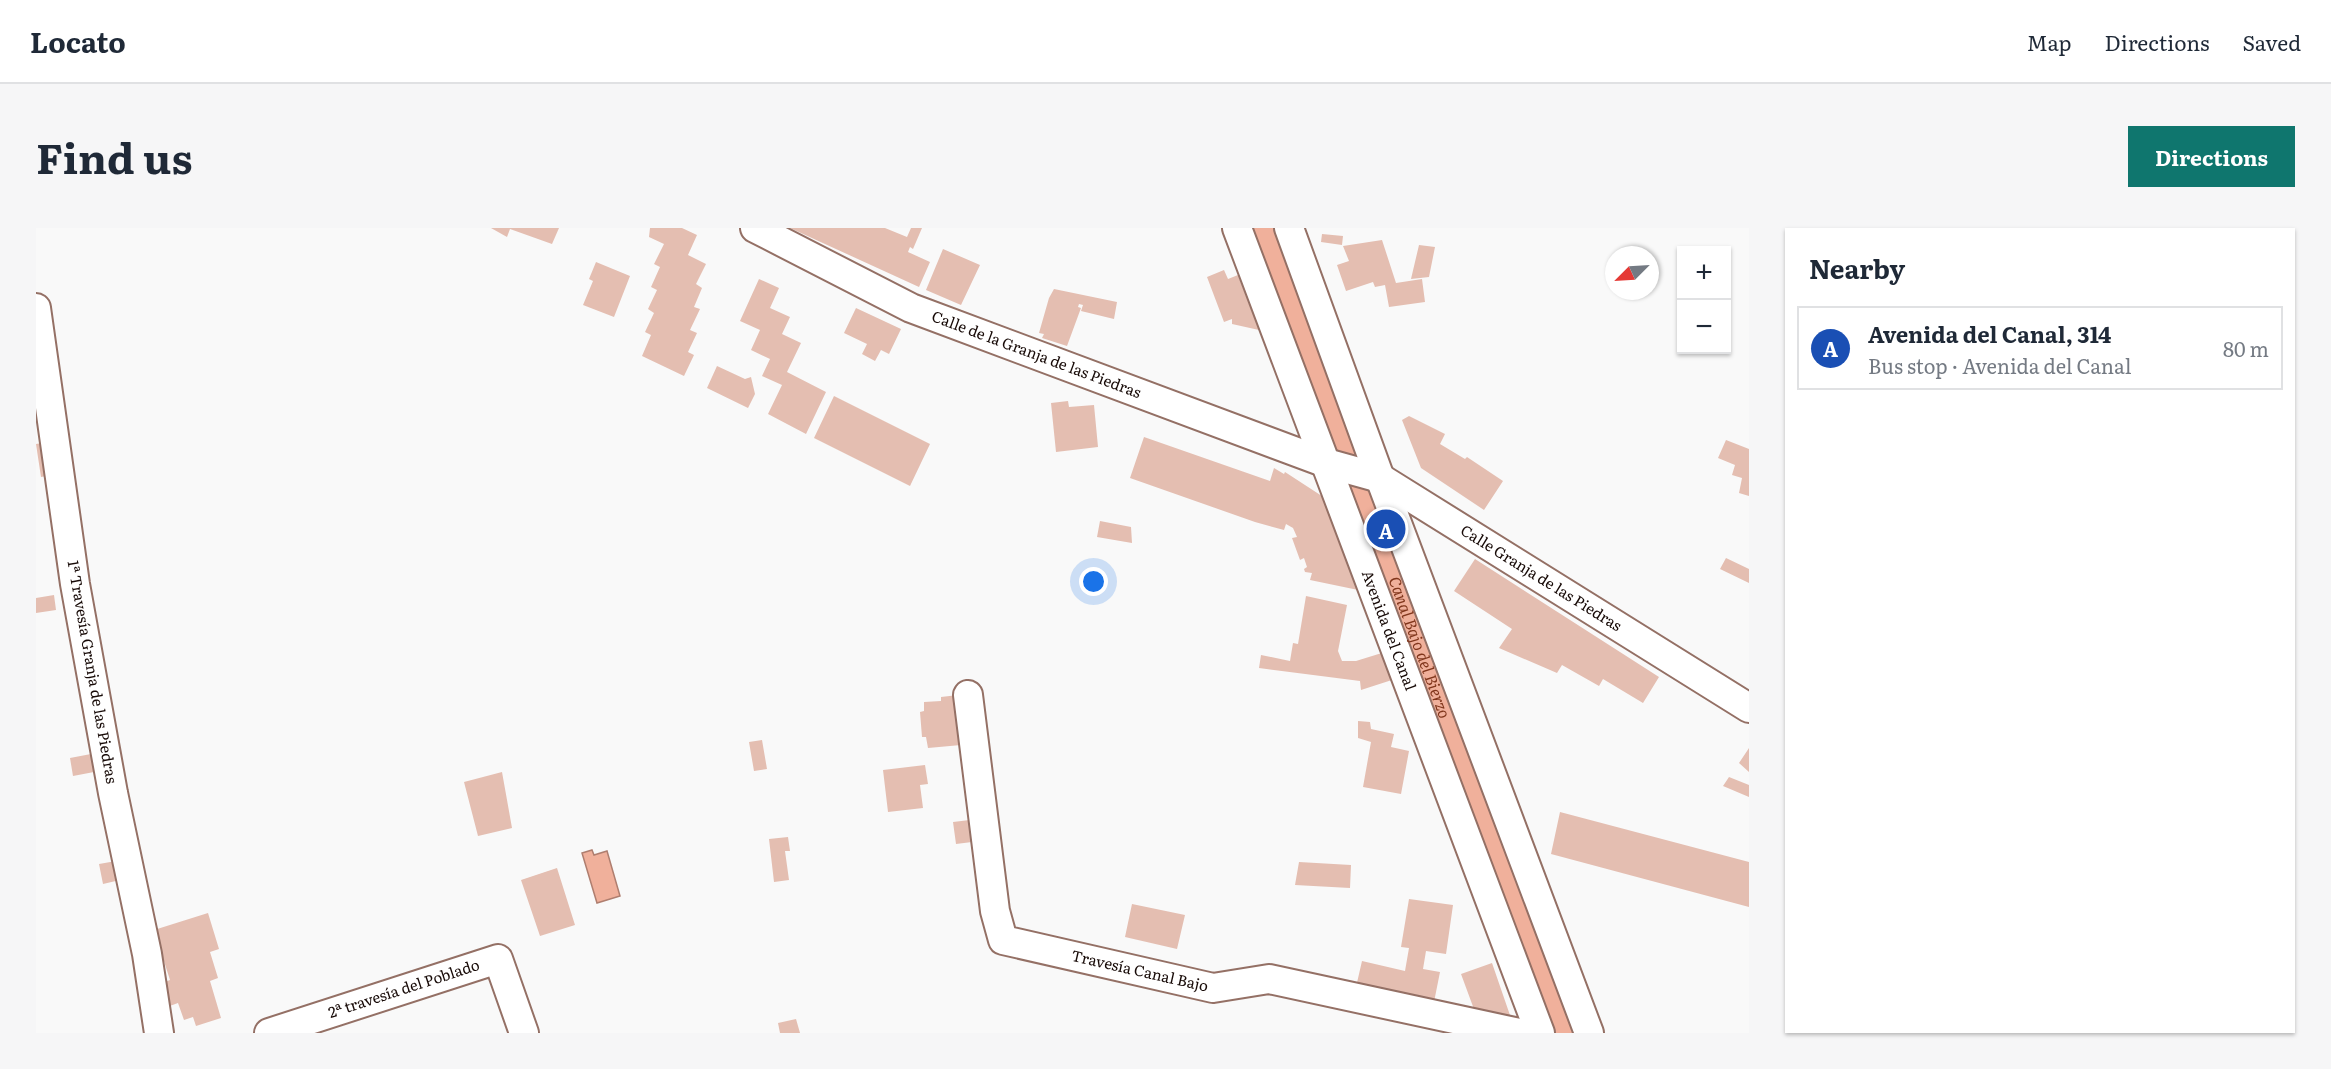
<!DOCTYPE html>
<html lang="en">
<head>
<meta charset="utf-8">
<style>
	body { margin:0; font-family:Literata,serif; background:#f6f6f7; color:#1f2937 }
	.controls { position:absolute; right:18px; top:18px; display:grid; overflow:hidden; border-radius:0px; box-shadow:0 2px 4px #0004 }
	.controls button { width:54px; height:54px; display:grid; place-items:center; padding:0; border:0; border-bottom:2px solid #e0e1e3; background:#fff; color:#1f2937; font:30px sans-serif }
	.compass { position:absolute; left:1569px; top:18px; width:54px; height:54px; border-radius:50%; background:#fff; box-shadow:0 2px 4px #0004; rotate:246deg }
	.you { position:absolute; left:1058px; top:354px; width:21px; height:21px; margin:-15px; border:4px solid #fff; border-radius:50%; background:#1a73e8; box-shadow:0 0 0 9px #1a73e833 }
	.badge { display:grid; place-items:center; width:39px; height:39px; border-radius:50%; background:#0f766e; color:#fff; font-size:20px; font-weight:700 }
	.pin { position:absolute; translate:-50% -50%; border:3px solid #fff; box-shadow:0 2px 6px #0006 }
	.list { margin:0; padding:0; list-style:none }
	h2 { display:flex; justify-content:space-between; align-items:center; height:78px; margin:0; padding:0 24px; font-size:26px }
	h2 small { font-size:20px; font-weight:400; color:#747a83 }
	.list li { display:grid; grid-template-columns:39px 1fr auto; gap:18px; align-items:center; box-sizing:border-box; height:84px; margin:0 12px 12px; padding:0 12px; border:2px solid #e0e1e3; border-radius:0px }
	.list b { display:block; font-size:22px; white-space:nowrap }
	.list p { margin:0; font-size:20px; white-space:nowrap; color:#747a83 }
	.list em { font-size:20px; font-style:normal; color:#747a83 }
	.map { position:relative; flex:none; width:1713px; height:805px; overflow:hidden; border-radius:0px }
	header { display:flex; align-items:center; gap:36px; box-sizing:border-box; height:84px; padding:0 30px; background:#fff; border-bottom:2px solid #e0e1e3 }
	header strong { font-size:28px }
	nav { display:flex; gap:33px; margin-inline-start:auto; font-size:21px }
	.intro { display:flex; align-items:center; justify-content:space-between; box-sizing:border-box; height:144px; padding:0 36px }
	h1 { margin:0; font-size:42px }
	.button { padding:15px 27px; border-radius:0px; background:#0f766e; color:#fff; font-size:21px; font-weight:700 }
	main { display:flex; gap:36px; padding:0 36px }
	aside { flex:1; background:#fff; border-radius:0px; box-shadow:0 2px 4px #0004 }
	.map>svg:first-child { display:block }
</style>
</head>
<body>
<header>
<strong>Locato</strong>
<nav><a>Map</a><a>Directions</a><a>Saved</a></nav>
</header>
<div class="intro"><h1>Find us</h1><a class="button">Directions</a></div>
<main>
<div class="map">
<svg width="1713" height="805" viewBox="0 0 1713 805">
	<rect width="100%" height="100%" fill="#f9f9f9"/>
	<path fill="#f0b09b" stroke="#af7e6f" stroke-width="1.5" d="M556,622L558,627L571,623L584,668L561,675L546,625Z"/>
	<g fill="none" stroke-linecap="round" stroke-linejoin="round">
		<path stroke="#f0b09b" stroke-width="27" id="s1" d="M1229,0L1526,805"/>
	</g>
	<path fill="#e4beb1" d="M455,0H523L516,16L474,1L471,9Z
		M614,0H646L661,7L652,27L670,36L660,56L666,60L658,79L664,81L654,102L661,105L652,124L658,127L648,148L606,128L615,107L609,104L618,85L612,81L621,62L615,59L624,39L618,36L628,16L613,9Z
		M754,0H849L871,9L875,0H886L877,21L874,19L872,24L894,34L883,59Z
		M1286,6L1307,8L1306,17L1285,14Z
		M1346,12L1360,55L1386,51L1389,74L1353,79L1349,57L1339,59L1337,54L1310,63L1301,37L1313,33L1307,18Z
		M1383,17L1399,19L1393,49L1375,51Z
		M907,21L944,37L925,77L890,62Z
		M560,34L594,48L578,89L547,77L557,53L553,51Z
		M1188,42L1192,51L1202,47L1223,102L1196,96V91L1188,94L1171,49Z
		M723,51L743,60L734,80L754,89L746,106L765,115L751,144L790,164L770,206L732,186L746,157L726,148L734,131L715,122L724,102L704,93Z
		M1018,61L1081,74L1078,91L1045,83L1047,77L1043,76L1042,79L1045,80L1031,118L1006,110L1008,106L1003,105L1013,70Z
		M820,80L865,101L853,126L845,122L839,133L826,126L831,116L808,105Z
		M681,138L709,151L715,149L719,166L712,180L671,160Z
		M798,168L894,216L874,258L778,210Z
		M1032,173L1033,179L1058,177L1062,219L1020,224L1015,175Z
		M1373,188L1409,206L1404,216L1429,231L1431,229L1467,253L1448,282L1385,240L1366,192Z
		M1108,209L1234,253L1238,240L1248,246L1249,244L1292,272L1327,363L1274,352L1276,345L1269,344L1268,341L1271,339L1268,330L1264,332L1256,310L1261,309L1257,300L1250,296L1248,302L1219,294L1094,250Z
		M1690,212L1713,221V268L1703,265L1706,250L1696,247L1699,237L1682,230Z
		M18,213L22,246L5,249L0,216Z
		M1064,293L1095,299L1096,315L1061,309Z
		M1690,330L1713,341V355L1684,341Z
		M1439,331L1623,449L1607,475L1567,451L1563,458L1526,437L1521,445L1463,420L1476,401L1418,363Z
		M18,367L20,382L0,385V370Z
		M1270,368L1311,377L1302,423L1306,433H1320L1349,424L1359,451L1325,462L1324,453L1223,440L1225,427L1254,433L1257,415L1262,416Z
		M922,467L925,517L892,520L890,509H886L884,484L888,483V474L905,473V469Z
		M1322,493L1334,494L1335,501L1358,506L1355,519L1373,523L1365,566L1327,559L1335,514L1322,510Z
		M726,512L731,541L718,543L713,514Z
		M1713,520V544L1703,535Z
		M55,526L58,544L37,548L34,530Z
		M889,537L892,556L884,557L887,580L852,584L847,542Z
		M466,544L476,600L442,608L428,554Z
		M1693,549L1713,557V569L1687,558Z
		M1524,584L1713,634V679L1515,626Z
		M942,591L944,613L920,616L917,594Z
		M752,609L754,623H749L753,652L738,654L733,611Z
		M80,633L84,652L67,656L63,636Z
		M1263,634L1315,637L1314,660L1259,657Z
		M521,640L539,697L504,708L485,652Z
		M1373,671L1417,677L1410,726L1390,723L1387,741L1404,744L1398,774L1365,765V769L1320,759L1326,733L1369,743L1373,720L1365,719Z
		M1096,676L1149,687L1141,721L1089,709Z
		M172,685L183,721L174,724L182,750L174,753L185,790L160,798L157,789L148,792L142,775L131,779L126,755L134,752L118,702Z
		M1456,735L1476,793L1439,784L1425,746Z
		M760,791L764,805H744L742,795Z"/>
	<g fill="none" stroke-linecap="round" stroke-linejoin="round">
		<g stroke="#947065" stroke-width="32">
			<g id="minor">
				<path id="s2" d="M719,0L875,80L1290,235L1344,250L1713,480"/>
				<path id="s3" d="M1201,0L1504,805"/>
				<path d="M1253,0L1344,250L1553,805"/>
				<path d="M0,80L39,356L77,565L111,726L123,805"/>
				<path id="s4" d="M932,467L959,683L967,712L1177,760L1233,751L1483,805"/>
				<path d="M233,805L462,731L488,805"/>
			</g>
		</g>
		<use href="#minor" stroke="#fff" stroke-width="28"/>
	</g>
	<g text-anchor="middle" stroke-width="6" stroke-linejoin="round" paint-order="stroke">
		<g font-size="15" fill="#170a07" stroke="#fff">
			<text dy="5" stroke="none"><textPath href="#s2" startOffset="309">Calle de la Granja de las Piedras</textPath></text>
			<text dy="5" stroke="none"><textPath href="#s2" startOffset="864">Calle Granja de las Piedras</textPath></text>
			<text dy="5" stroke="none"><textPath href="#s3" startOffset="430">Avenida del Canal</textPath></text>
			<text transform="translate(56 444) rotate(80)" y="5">1ª Travesía Granja de las Piedras</text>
			<text dy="5" stroke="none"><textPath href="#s4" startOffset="388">Travesía Canal Bajo</textPath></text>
			<text transform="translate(368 761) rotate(-18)" y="5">2ª travesía del Poblado</text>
		</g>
		<g font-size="16" font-style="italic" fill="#81361c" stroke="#fff">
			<text dy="6" stroke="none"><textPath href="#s1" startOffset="447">Canal Bajo del Bierzo</textPath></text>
		</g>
	</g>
</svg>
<div class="controls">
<button>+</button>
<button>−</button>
</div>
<svg class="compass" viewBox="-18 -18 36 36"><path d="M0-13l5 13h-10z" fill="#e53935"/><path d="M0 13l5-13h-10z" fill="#747a83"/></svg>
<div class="you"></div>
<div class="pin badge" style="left:1350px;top:301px;background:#1a4fb4">A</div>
</div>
<aside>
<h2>Nearby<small></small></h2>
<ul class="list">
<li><span class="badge" style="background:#1a4fb4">A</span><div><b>Avenida del Canal, 314</b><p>Bus stop · Avenida del Canal</p></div><em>80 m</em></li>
</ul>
</aside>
</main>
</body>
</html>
